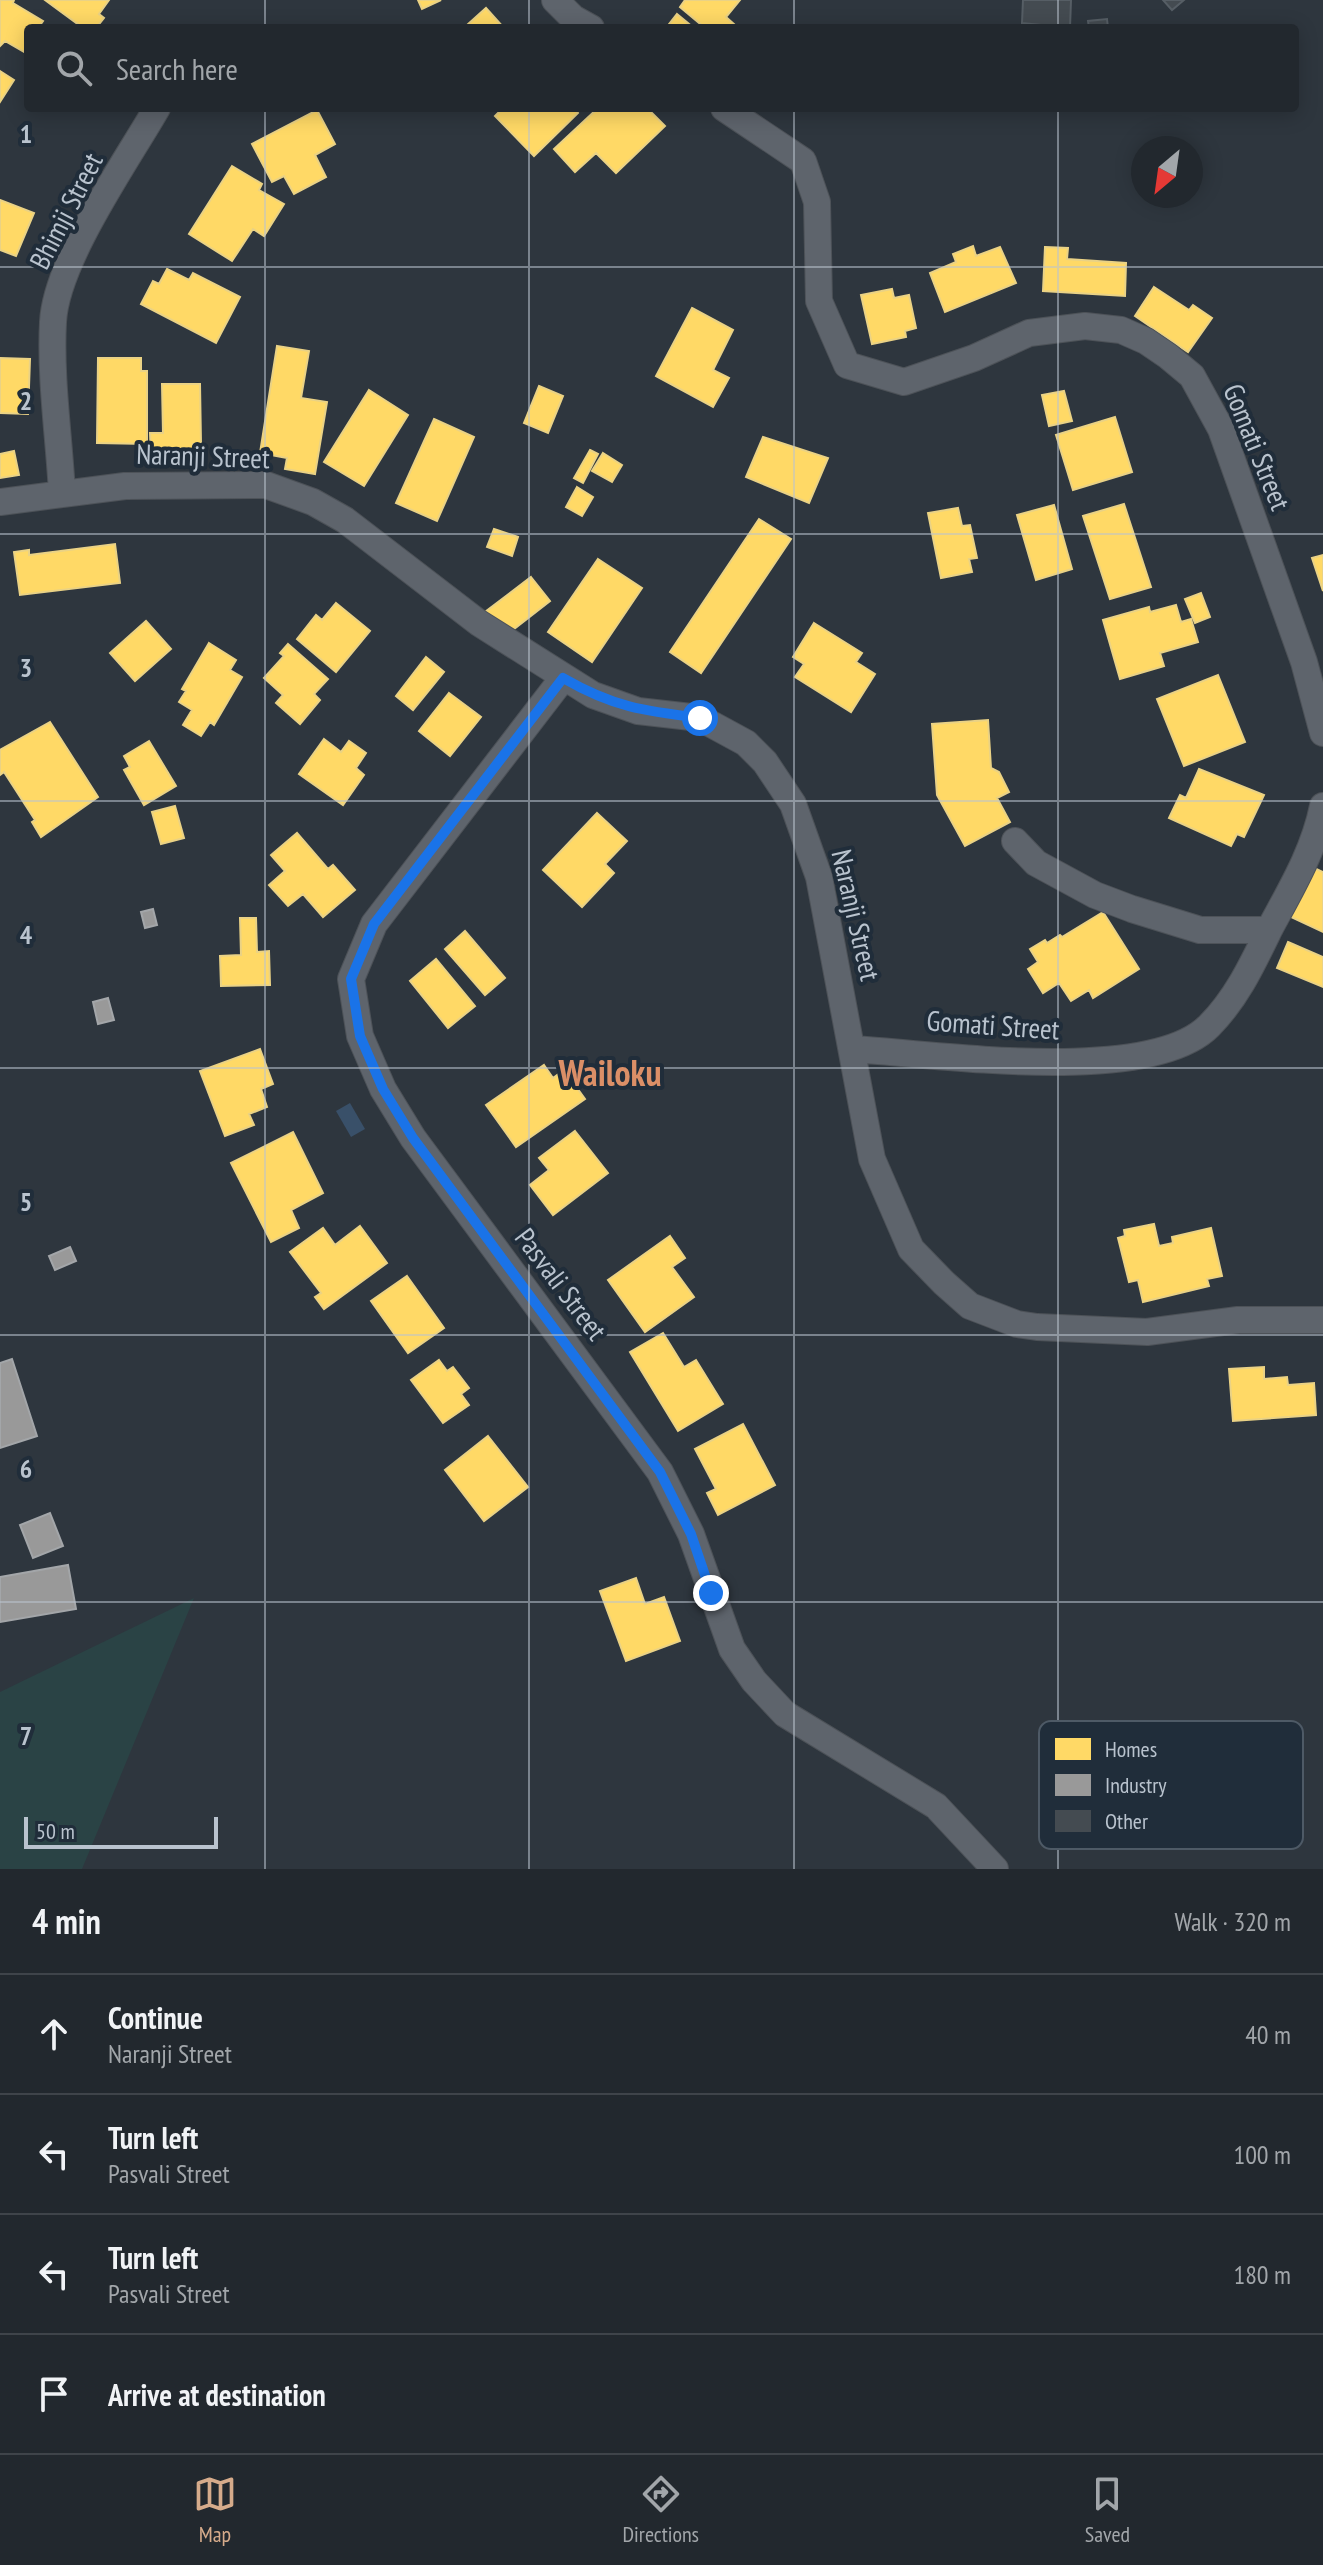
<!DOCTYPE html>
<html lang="en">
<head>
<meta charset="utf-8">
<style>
	body { margin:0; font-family:"PT Sans Narrow",sans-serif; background:#2a3036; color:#f1f3f6 }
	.compass { position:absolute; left:1131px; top:136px; width:72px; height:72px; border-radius:50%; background:#22282e; box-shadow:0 4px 20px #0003; rotate:209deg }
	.scale { position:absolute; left:24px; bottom:20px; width:194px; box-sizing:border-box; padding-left:8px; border:4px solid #b9c3ce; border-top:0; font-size:22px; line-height:28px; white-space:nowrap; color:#b9c3ce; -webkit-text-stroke:6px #202d3a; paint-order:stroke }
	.stop { position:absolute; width:24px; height:24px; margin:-18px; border:6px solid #1a73e8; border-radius:50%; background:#fff }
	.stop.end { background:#1a73e8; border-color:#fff; box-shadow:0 2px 8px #0008 }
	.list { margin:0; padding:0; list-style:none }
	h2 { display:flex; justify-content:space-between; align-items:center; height:104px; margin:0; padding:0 32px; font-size:34px }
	h2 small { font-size:26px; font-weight:400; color:#a2a6aa }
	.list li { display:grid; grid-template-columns:52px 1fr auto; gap:24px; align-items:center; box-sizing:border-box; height:120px; padding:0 32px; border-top:2px solid #3f444a }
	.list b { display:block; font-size:30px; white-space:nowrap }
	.list p { margin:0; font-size:26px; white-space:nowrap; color:#a2a6aa }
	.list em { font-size:26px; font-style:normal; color:#a2a6aa }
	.icon { flex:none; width:44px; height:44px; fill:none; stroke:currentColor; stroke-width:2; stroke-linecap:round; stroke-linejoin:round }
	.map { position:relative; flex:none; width:1323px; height:1869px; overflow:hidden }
	.search { position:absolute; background:#22282e; box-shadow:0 4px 20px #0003; left:24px; right:24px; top:24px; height:88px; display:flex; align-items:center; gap:20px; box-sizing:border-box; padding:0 28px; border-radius:8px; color:#a2a6aa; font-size:30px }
	.sheet { height:584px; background:#22282e }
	nav { display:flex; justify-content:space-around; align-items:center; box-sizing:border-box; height:112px; border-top:2px solid #3f444a; background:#22282e; font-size:22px; color:#a2a6aa }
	nav a { display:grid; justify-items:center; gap:4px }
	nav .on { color:#d6ab8b }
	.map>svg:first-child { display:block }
</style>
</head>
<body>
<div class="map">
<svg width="1323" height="1869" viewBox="0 0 1323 1869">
	<rect width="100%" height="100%" fill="#2e363e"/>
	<path fill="#2a4345" d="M194,1598L82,1869H0V1692Z"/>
	<path fill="#395069" d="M350,1103L365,1129L351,1137L336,1111Z"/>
	<path fill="#ffd966" stroke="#ead285" stroke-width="2" d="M0,0H14L13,3L43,21L38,28H28V45L24,52L5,41L0,46Z
		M45,0H109L99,14L104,18L96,28H83Z
		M418,0H441L422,9Z
		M685,0H740L726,17L735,25L705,28L680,7Z
		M486,8L504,28H470L467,25Z
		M677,14L694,28H666Z
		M0,71L14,80L0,102Z
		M503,108H574L578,113L534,156L495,116Z
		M598,108H647L665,126L616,173L596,153L575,172L554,149Z
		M317,110L335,144L315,155L326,177L294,194L284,176L272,182L252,144Z
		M232,166L262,184L259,190L284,204L264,236L253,229L232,261L189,234Z
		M0,200L34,213L16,256L0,250Z
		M973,246L976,256L1000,247L1016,283L945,312L930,273L956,262L953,254Z
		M1045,247L1068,248L1067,259L1126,263L1125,296L1043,291Z
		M167,269L189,280L193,273L240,297L216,343L141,304L153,281L159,284Z
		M1154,287L1189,310L1193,305L1212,318L1188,352L1135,316Z
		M892,289L894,298L909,295L916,328L905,331L906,337L872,344L861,295Z
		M692,308L733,330L713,370L729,378L713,407L656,376Z
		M277,346L309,351L301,398L327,402L315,474L285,469L287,458L260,453Z
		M0,358L30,359L28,414L0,413Z
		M98,358H141V371H147V444L97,443Z
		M162,384H200L201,444H193L194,458H151L150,433H163Z
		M539,386L563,396L548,433L524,423Z
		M369,390L408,415L364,486L324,462Z
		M1064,391L1072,421L1049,426L1042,395Z
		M1115,417L1132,472L1073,490L1056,435Z
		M434,419L474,437L437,521L396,503Z
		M763,437L828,458L809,503L746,477Z
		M590,450L598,454L583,483L574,478Z
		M14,451L19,475L0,478V454Z
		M603,453L622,465L612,482L592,471Z
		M577,487L593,497L582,516L566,507Z
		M1124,504L1151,587L1110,599L1083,516Z
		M1054,505L1072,569L1036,580L1017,515Z
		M958,508L962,526L970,525L977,558L969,559L972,572L941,578L928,513Z
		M759,519L791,539L701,673L670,652Z
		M494,529L518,537L512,556L487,547Z
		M115,544L120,583L20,595L14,552L29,550V555Z
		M1323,555V591L1312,558Z
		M598,559L642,588L592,662L548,632Z
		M531,577L550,601L505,636L485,612Z
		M1201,593L1210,617L1195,623L1185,599Z
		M336,603L370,631L336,672L297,639L316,615L322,620Z
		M1176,605L1181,622L1191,619L1198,642L1160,653L1164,666L1120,679L1103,620L1149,607L1150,612Z
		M146,621L171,649L135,681L110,653Z
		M814,623L862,653L856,662L875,674L851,712L795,677L804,664L793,657Z
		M209,643L236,660L230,670L242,677L214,725L210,722L201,736L183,725L192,710L179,702L186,691L182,689Z
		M288,644L328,679L314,694L320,700L300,724L276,703L283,695L264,678L284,656L280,653Z
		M426,657L444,672L413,710L396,696Z
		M1218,675L1245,742L1184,766L1157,699Z
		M449,693L481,717L450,756L419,731Z
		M988,720L991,768L999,772L1009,792L997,798L1010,822L965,846L937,795L932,724Z
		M50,722L98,797L41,837L32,822L35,820L4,772L0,775V750Z
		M324,739L341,752L349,741L366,753L356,768L364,775L343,805L299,774Z
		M149,741L176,786L144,805L124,770L130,767L124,756Z
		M1199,769L1264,795L1244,837L1237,834L1231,846L1169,818L1180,795L1186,798Z
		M175,806L184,838L161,844L152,812Z
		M597,813L627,841L605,864L614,873L582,907L543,870Z
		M297,833L328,869L333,865L355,890L323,917L303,894L288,906L269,885L285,871L271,855Z
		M1312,867L1323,872V932L1289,916Z
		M1103,912L1139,969L1093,998L1089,990L1071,1001L1059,983L1043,993L1028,969L1038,962L1030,949L1045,940L1047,943L1060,935L1062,937Z
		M240,918H256L257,952L269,951L270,985L221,986L220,956L241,955Z
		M465,931L505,978L485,995L445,949Z
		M1288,942L1323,957V987L1277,968Z
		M436,959L475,1006L448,1028L410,981Z
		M260,1049L273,1084L261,1089L267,1107L249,1114L254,1125L225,1136L200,1071Z
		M544,1065L553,1078L564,1070L585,1099L516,1147L486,1105Z
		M575,1131L608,1173L553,1215L530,1185L549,1170L539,1158Z
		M293,1132L323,1193L291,1210L299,1228L271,1242L231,1163Z
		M1154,1224L1159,1246L1173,1243L1172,1237L1211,1228L1222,1276L1207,1279L1209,1286L1143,1302L1138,1280L1129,1282L1118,1238L1125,1236L1124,1230Z
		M360,1226L387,1263L324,1309L315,1297L321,1293L290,1252L323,1228L335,1245Z
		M670,1236L685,1258L672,1267L694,1297L645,1332L608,1280Z
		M407,1276L444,1328L408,1353L371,1301Z
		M663,1333L684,1367L696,1360L723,1404L678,1431L630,1352Z
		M439,1360L447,1371L453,1367L469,1388L461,1394L469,1405L443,1423L411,1380Z
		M1264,1367V1379L1287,1377L1288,1385L1314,1383L1316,1415L1233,1421L1229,1369Z
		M743,1424L775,1485L718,1515L707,1493L716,1489L695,1449Z
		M488,1436L528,1487L484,1521L445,1470Z
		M636,1578L645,1604L664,1597L680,1641L626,1661L600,1591Z"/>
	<path fill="#999" stroke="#a3a6a9" stroke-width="2" d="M153,909L157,925L145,928L141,912Z
		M108,998L114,1020L98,1024L93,1002Z
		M70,1247L76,1261L55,1270L49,1256Z
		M12,1359L37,1436L0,1448V1363Z
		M50,1513L63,1546L33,1558L20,1525Z
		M68,1565L76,1609L0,1622V1577Z"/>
	<path fill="#444b51" stroke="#565e65" stroke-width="2" d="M1023,0H1071L1070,28L1022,23Z
		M1163,0H1184L1172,10Z
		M1107,19L1108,28H1089L1088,21Z"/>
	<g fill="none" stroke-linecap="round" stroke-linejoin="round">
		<g stroke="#4d5258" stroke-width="28">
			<path id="minor" d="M555,0L573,18L591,28
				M724,108L803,161L817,202L819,301L847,365L904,382L974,358L1029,333L1085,326L1121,330L1146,341L1168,356L1192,376L1221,429L1304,662L1323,733
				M62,493C59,437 50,378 53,322C56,261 126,162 157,108
				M0,502L125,486L266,485L313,502L345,520L479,623L593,695L638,711L700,718L746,743L765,762L793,804L819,877L872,1159L911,1249L944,1283L970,1306L1017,1324L1037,1327L1147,1332L1238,1320H1323
				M563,678L374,924L351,979L360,1036L383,1089L413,1138L660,1472L691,1534L732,1649L754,1681L785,1714L936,1806L995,1869
				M1015,841L1036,863L1095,895L1132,909L1200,930H1269
				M853,1049C935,1054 1149,1086 1209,1026C1237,998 1253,963 1270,928C1291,889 1314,851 1323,806"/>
		</g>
		<use href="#minor" stroke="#5e646c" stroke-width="26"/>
	</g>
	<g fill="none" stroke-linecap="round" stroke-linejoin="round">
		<path stroke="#1a73e8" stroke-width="10" d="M700,718C644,711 613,707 563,678L374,924L351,979L360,1036L383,1089L413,1138L660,1472L691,1534L711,1593"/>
	</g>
	<path fill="none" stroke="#b9c3ce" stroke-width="2" stroke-opacity="0.55" d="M265,0V28M529,0V28M794,0V28M1058,0V28M265,108V1869M529,108V1869M794,108V1869M1058,108V1869M0,267H1323M0,534H1323M0,801H1323M0,1068H1323M0,1335H1323M0,1602H1323"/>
	<g text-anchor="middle" stroke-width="8" stroke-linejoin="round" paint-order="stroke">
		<g font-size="28" fill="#b9c3ce" stroke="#202d3a">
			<text transform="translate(66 211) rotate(-63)" y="10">Bhimji Street</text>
			<text transform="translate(1257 447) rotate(68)" y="10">Gomati Street</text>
			<text transform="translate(203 456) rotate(2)" y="10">Naranji Street</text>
			<text transform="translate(856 915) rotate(77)" y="10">Naranji Street</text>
			<text transform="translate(993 1025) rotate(4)" y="10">Gomati Street</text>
			<text transform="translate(561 1284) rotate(53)" y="10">Pasvali Street</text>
		</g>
		<g font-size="36" font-weight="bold" fill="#db8f67" stroke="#202d3a">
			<text x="610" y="1086">Wailoku</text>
		</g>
	</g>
	<rect x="1039" y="1721" width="264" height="128" rx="12" fill="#202d3a" stroke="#4e5a66" stroke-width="2"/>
	<rect x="1055" y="1738" width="36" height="22" fill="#ffd966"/>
	<rect x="1055" y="1774" width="36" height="22" fill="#999"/>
	<rect x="1055" y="1810" width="36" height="22" fill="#444b51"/>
	<g font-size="22" fill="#b9c3ce">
		<text x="1105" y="1757">Homes</text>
		<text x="1105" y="1793">Industry</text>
		<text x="1105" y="1829">Other</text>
	</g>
	<g font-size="26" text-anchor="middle" font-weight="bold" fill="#b9c3ce" stroke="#202d3a" stroke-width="8" stroke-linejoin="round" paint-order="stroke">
		<text x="26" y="143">1</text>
		<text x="26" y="410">2</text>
		<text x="26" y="677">3</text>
		<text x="26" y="944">4</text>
		<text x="26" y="1211">5</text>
		<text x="26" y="1478">6</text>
		<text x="26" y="1745">7</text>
	</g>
</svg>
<svg class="compass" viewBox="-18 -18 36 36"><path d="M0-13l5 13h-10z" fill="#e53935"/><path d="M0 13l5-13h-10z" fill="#a2a6aa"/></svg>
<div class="scale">50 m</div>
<div class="stop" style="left:700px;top:718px"></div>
<div class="stop end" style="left:711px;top:1593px"></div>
<div class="search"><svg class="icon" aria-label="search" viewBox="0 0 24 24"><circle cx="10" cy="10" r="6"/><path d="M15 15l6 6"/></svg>Search here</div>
</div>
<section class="sheet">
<h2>4 min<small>Walk · 320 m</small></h2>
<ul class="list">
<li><svg class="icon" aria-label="ahead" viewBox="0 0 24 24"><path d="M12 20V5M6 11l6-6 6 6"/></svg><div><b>Continue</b><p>Naranji Street</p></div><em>40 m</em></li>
<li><svg class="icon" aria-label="left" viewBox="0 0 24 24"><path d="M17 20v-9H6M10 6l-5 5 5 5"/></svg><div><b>Turn left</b><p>Pasvali Street</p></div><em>100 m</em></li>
<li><svg class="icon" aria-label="left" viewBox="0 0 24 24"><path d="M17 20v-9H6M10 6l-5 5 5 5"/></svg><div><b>Turn left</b><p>Pasvali Street</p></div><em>180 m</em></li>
<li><svg class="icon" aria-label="arrive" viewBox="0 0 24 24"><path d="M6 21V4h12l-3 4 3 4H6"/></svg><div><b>Arrive at destination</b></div></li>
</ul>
</section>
<nav>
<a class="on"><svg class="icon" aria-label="map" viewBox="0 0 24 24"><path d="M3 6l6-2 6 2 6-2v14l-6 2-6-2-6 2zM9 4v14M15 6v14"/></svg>Map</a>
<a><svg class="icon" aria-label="directions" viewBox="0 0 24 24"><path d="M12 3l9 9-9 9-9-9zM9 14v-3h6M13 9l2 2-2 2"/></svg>Directions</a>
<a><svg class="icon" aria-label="saved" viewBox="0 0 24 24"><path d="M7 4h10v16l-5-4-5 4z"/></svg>Saved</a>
</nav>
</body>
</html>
